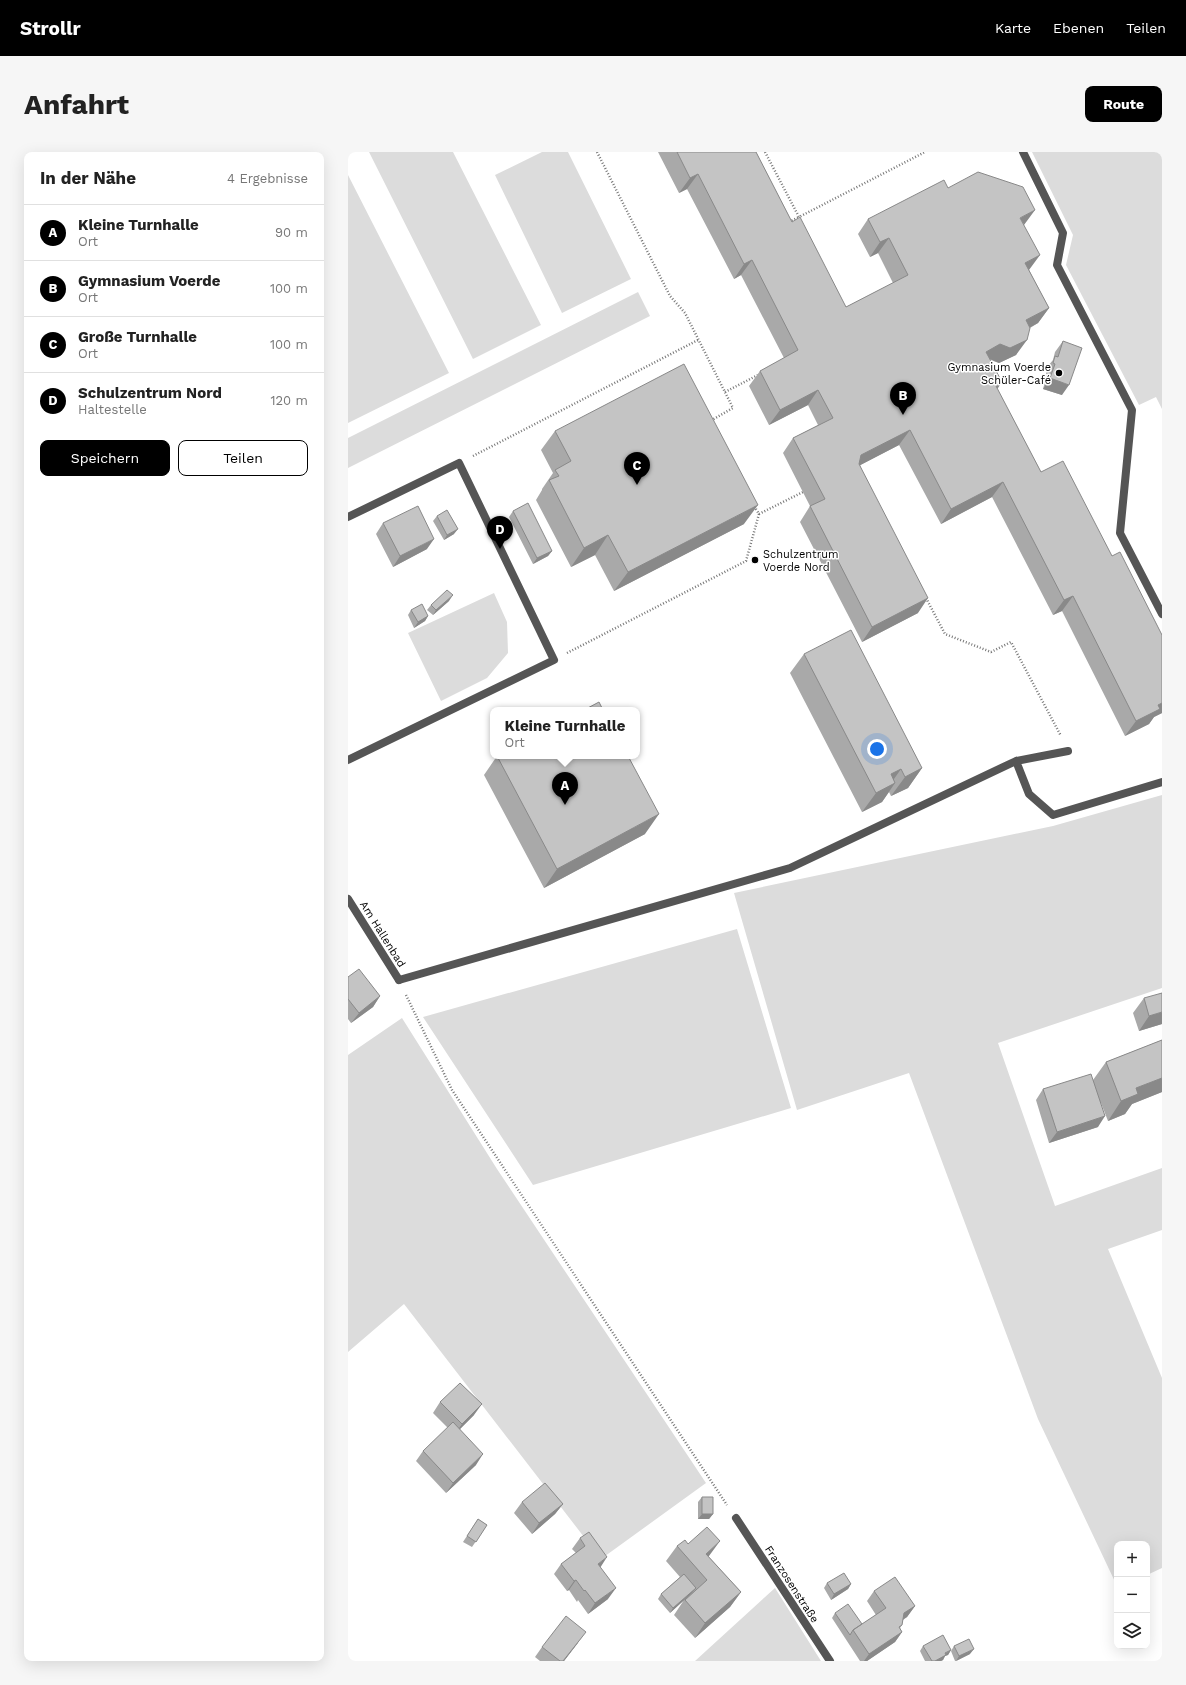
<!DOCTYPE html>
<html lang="de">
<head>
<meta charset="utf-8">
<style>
	body { margin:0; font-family:"Work Sans",sans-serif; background:#f6f6f6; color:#222 }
	.controls { position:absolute; right:12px; bottom:12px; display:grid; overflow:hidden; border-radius:8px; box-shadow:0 4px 16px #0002 }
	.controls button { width:36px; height:36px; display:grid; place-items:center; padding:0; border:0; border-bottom:1px solid #e0e0e0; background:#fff; color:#222; font:20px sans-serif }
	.you { position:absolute; left:529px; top:597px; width:14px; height:14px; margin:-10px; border:3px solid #fff; border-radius:50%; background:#1a73e8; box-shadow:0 0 0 6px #1a73e833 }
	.badge { display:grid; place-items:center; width:26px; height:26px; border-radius:50%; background:#000; color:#fff; font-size:13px; font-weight:700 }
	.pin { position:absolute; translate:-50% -33px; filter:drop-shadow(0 1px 2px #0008) }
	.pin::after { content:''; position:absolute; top:21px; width:14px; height:12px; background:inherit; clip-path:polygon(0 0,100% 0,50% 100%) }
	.popup { position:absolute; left:142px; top:555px; width:150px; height:52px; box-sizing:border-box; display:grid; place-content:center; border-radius:8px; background:#fff; filter:drop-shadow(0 1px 3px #0005); font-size:13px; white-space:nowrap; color:#767676 }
	.popup b { font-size:15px; color:#222 }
	.popup::after { content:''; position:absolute; left:50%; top:100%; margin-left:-8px; border:8px solid transparent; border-top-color:#fff }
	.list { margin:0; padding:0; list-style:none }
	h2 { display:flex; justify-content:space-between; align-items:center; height:52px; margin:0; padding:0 16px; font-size:17px }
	h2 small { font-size:13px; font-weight:400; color:#767676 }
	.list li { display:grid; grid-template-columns:26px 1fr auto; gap:12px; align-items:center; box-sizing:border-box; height:56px; padding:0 16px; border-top:1px solid #e0e0e0 }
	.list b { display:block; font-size:15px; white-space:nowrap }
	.list p { margin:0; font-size:13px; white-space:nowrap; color:#767676 }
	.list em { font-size:13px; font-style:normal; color:#767676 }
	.actions { display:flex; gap:8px; padding:12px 16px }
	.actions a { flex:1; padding:9px 0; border:1px solid #000; border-radius:8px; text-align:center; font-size:14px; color:#000 }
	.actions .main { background:#000; color:#fff }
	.icon { flex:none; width:22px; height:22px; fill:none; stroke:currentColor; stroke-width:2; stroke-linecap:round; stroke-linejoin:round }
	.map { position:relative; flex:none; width:814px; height:1509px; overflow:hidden; border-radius:8px }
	header { display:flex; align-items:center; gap:24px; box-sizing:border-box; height:56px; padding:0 20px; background:#000; color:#fff }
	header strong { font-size:19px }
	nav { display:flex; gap:22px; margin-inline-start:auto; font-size:14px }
	.intro { display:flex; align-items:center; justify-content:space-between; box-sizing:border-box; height:96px; padding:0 24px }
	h1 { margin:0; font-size:28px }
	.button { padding:10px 18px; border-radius:8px; background:#000; color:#fff; font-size:14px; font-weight:700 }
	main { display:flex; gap:24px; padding:0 24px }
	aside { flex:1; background:#fff; border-radius:8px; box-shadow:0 4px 16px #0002 }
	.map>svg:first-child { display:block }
</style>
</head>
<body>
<header>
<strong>Strollr</strong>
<nav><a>Karte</a><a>Ebenen</a><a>Teilen</a></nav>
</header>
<div class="intro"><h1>Anfahrt</h1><a class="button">Route</a></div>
<main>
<aside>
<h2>In der Nähe<small>4 Ergebnisse</small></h2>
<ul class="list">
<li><span class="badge">A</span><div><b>Kleine Turnhalle</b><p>Ort</p></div><em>90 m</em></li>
<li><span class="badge">B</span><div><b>Gymnasium Voerde</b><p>Ort</p></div><em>100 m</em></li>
<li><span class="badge">C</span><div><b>Große Turnhalle</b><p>Ort</p></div><em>100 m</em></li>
<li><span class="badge">D</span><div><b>Schulzentrum Nord</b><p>Haltestelle</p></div><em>120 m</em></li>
</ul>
<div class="actions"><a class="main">Speichern</a><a>Teilen</a></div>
</aside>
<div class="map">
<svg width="814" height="1509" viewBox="0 0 814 1509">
	<rect width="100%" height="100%" fill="#fff"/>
	<path fill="#dcdcdc" d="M21,0H105L193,173L125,207Z
		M194,0H220L283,127L214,161L147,23Z
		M684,0H814V257L808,245L791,253L718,113L725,83Z
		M0,23L101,221L0,271Z
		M290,140L302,164L0,316V286Z
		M146,441L159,470L160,501L139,526L93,549L60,481Z
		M814,643V836L650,891L707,1054L814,1016V1078L760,1097L814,1226V1416L799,1423V1392H769V1434L690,1267L561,921L449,958L386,741L705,674Z
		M389,777L443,956L185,1033L75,865Z
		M54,866L149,1017L358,1331L253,1407L56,1152L0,1200V903Z
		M427,1436L473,1509H347Z"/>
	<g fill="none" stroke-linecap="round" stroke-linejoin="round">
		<path stroke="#777" stroke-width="2.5" stroke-dasharray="1 2" stroke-linecap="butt" d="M249,0L322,144L337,161L385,256L364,268
			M417,0L451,65L577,0
			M441,70L451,65
			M377,240L410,223
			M125,304L350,188
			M411,362L455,340
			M578,446L597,482L643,500L663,490L713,584
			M219,501L398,409L411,362L406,354
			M58,843L104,938L379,1353"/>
		<path stroke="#555" stroke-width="8" d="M675,0L715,81L709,113L784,258L772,381L814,462
			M0,365L111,311L206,508L0,608
			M668,609L681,642L705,663L814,630
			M51,828L442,716L668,609L720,599"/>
		<path stroke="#555" stroke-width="8" d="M0,747L51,828
			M388,1366L482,1509"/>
	</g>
	<path fill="#a9a9a9" d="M310,0H408L444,70L498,155L545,131L530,101L522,105L510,82L520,67L600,36L676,73L681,118L701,156L690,171L682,176L668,203L651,211L642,208L649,237L693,320L764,404L814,483V561L806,565L801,572L777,584L714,459L705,463L644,345L593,372L551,293L512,313L570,461L514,490L452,370L462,354L435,301L445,286L470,273L460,253L421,273L401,234L412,219L436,206L393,123L386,127L339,37L331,41Z
		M715,189L714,243L695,237L699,222H698L700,214L705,208L707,200Z
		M207,279L396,372L266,439L247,403L223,415L188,348L194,338V337L205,321L193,298Z
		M165,359L204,399L200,404L185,412L161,365Z
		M89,364L106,382L96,388L85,369Z
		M35,371L79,397L45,415L28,382Z
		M101,449L85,463L79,458L83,453Z
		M63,458L80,464L77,469L66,476L60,463Z
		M456,502L574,616L560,636L543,644L541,640L534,650L514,660L442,521Z
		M149,604L297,682L196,736L136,623Z
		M0,825L32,844L25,855L3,871L0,867Z
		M796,846L814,872L791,879L785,861Z
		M814,888V940L784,952L777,962L760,969L753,951L750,975L701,991L688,948L695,937L745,928L758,910Z
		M92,1250L126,1263L112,1277L128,1313L98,1341L68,1309L75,1299L100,1276L85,1261Z
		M354,1345L365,1362L361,1367H350V1350Z
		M174,1350L215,1352L207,1362L184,1382L166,1361Z
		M130,1367L139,1373L124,1395L115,1390Z
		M232,1386L252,1415L260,1447L240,1462L230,1448L229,1450L221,1438L219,1439L206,1422L213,1412L228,1401L224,1397Z
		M340,1392L361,1405L393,1440L382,1455L347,1486L326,1463L336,1448L322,1461L310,1447L313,1442L332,1425L318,1409L329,1394Z
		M479,1431L503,1432L500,1437L483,1448L476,1436Z
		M526,1439L567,1454L559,1465L555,1468L554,1473L552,1476L554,1480L547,1490L519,1509H512L484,1466L487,1461L514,1472L528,1463L519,1449Z
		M230,1491L216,1509H192L187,1505L194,1495Z
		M575,1494L603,1498L600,1503L597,1504L595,1508L593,1509H577L572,1499Z
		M606,1494L622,1502L608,1509H607L603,1499Z"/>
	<path fill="#898989" d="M350,22L339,37L331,41L342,26Z
		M687,58L676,73L672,66Z
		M541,86L530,101L522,105L532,90Z
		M692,103L681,118L677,111Z
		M404,108L393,123L386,127L396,112Z
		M701,156L690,171L668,183L678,168Z
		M679,188L668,203L651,211L642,207L638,200L652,192Z
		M702,226L721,233L714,243L695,237Z
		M654,230L644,245L648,234Z
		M470,238L460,253L421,273L432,258Z
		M562,278L551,293L503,318L513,303Z
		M655,330L644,345L593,372L603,357Z
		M410,353L396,372L266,439L280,420Z
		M110,377L106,382L96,388L99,383Z
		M260,383L247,403L223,415L236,396Z
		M86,387L79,397L45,415L52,404Z
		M204,399L200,404L185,412L189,406Z
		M105,443L101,449L85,463L88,458Z
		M725,444L714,459L705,463L716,448Z
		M580,446L570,461L514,490L524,475Z
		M80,464L77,469L66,476L70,470Z
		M814,551V561L806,565L801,572L777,584L788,569L810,553Z
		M574,616L560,636L543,644L557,625Z
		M553,617L541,634L547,631L534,650L514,660L528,641L543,622Z
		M311,662L297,682L196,736L209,717Z
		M32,844L25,855L3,871L11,861Z
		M814,860V872L791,879L801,864Z
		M814,926V940L784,952L777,962L760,969L773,949L788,936Z
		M757,964L750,975L701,991L709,980Z
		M134,1252L126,1263L106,1283L114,1272Z
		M135,1302L128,1313L98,1341L105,1331Z
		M215,1352L207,1362L184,1382L191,1371Z
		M354,1362H365L361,1367H350Z
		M372,1389L361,1404L348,1417L358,1402Z
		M259,1405L252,1416L250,1412Z
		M228,1428L221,1438L219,1439L226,1429Z
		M503,1432L500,1437L483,1448L486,1442Z
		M268,1436L260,1447L240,1462L247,1451Z
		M348,1436L344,1441L322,1461L325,1456Z
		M393,1440L382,1455L347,1486L357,1471Z
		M567,1454L559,1465L549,1471L556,1461Z
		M238,1480L216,1509H215Z
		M554,1480L547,1490L519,1509H516L521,1502Z
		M626,1497L622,1502L608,1509L611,1504Z
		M603,1498L600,1503L597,1504L595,1508L593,1509H587Z"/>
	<path fill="#c4c4c4" stroke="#898989" d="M329,0H408L444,70L452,65L498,155L560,123L541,86L532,90L520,67L596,28L600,36L630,20L675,35L687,58L672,66L692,103L677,111L701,156L678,168L682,176L679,188L662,196L652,192L638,200L654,230L648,234L693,320L715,309L764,404L772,400L814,483V551L810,553L812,557L788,569L725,444L716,448L655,330L603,357L562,278L513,303L511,312L580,446L524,475L462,354L477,347L445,286L485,266L470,238L432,258L412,219L450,198L404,108L396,112L350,22L342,26Z
		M715,189L734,196L721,233L702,226L707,212L705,211L707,204L710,205Z
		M336,212L410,353L280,420L260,383L236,396L201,328L211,324L207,318L223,309L207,279Z
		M180,351L204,399L189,406L165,359Z
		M70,354L86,387L52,404L35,371Z
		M99,358L110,377L99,383L89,364Z
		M99,438L105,443L88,458L83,453Z
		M74,452L80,464L70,470L63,458Z
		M503,478L574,616L557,625L553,617L543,622L547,631L528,641L456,502Z
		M251,550L255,558H236Z
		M149,604H280L311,662L209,717Z
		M11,817L32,844L11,861L0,847V825Z
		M814,841V860L801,864L796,846Z
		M814,888V926L788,936L790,942L773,949L758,910Z
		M743,922L757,964L709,980L695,937Z
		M112,1231L134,1252L114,1272L92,1250Z
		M105,1270L135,1302L105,1331L75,1299Z
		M197,1331L215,1352L191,1371L174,1350Z
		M354,1345H365V1362H354Z
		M130,1367L139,1373L128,1390L119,1384Z
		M359,1375L372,1389L358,1402L393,1440L357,1471L337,1448L359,1428L329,1394L337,1388L340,1392Z
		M241,1380L259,1405L250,1412L268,1436L247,1451L237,1438L236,1439L228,1428L226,1429L213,1412L237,1394L232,1386Z
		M496,1421L503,1432L486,1442L479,1431Z
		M336,1422L348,1436L325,1456L313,1442Z
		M547,1425L567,1454L556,1461L554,1473L551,1475L554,1480L521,1502L505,1478L538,1456L526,1439Z
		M500,1452L514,1472L505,1478L502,1483L487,1461Z
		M218,1464L238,1480L215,1509H212L194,1495Z
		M595,1483L603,1498L597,1501L598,1503L587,1509H584L575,1494Z
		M621,1487L626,1497L611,1504L606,1494Z"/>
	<g fill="#000" stroke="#fff" stroke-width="1.5">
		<circle cx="711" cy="221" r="4"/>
		<circle cx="407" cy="408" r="4"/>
	</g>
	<g text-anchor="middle" stroke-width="3" stroke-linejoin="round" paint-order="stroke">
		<g font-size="11" fill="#000" stroke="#fff" text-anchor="end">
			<text x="703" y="219">Gymnasium Voerde<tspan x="703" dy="13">Schüler-Café</tspan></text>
			<text x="415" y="406" text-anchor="start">Schulzentrum<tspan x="415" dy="13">Voerde Nord</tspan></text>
		</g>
		<g font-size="11" fill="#000" stroke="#fff">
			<text transform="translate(35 782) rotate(58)" y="4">Am Hallenbad</text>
			<text transform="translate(444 1432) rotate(57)" y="4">Franzosenstraße</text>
		</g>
	</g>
</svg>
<div class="controls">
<button>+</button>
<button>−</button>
<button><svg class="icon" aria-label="layers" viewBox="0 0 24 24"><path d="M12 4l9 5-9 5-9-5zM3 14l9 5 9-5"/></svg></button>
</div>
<div class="you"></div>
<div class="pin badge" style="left:217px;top:653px">A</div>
<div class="popup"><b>Kleine Turnhalle</b>Ort</div>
<div class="pin badge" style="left:555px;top:263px">B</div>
<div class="pin badge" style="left:289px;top:333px">C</div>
<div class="pin badge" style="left:152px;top:397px">D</div>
</div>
</main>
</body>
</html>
